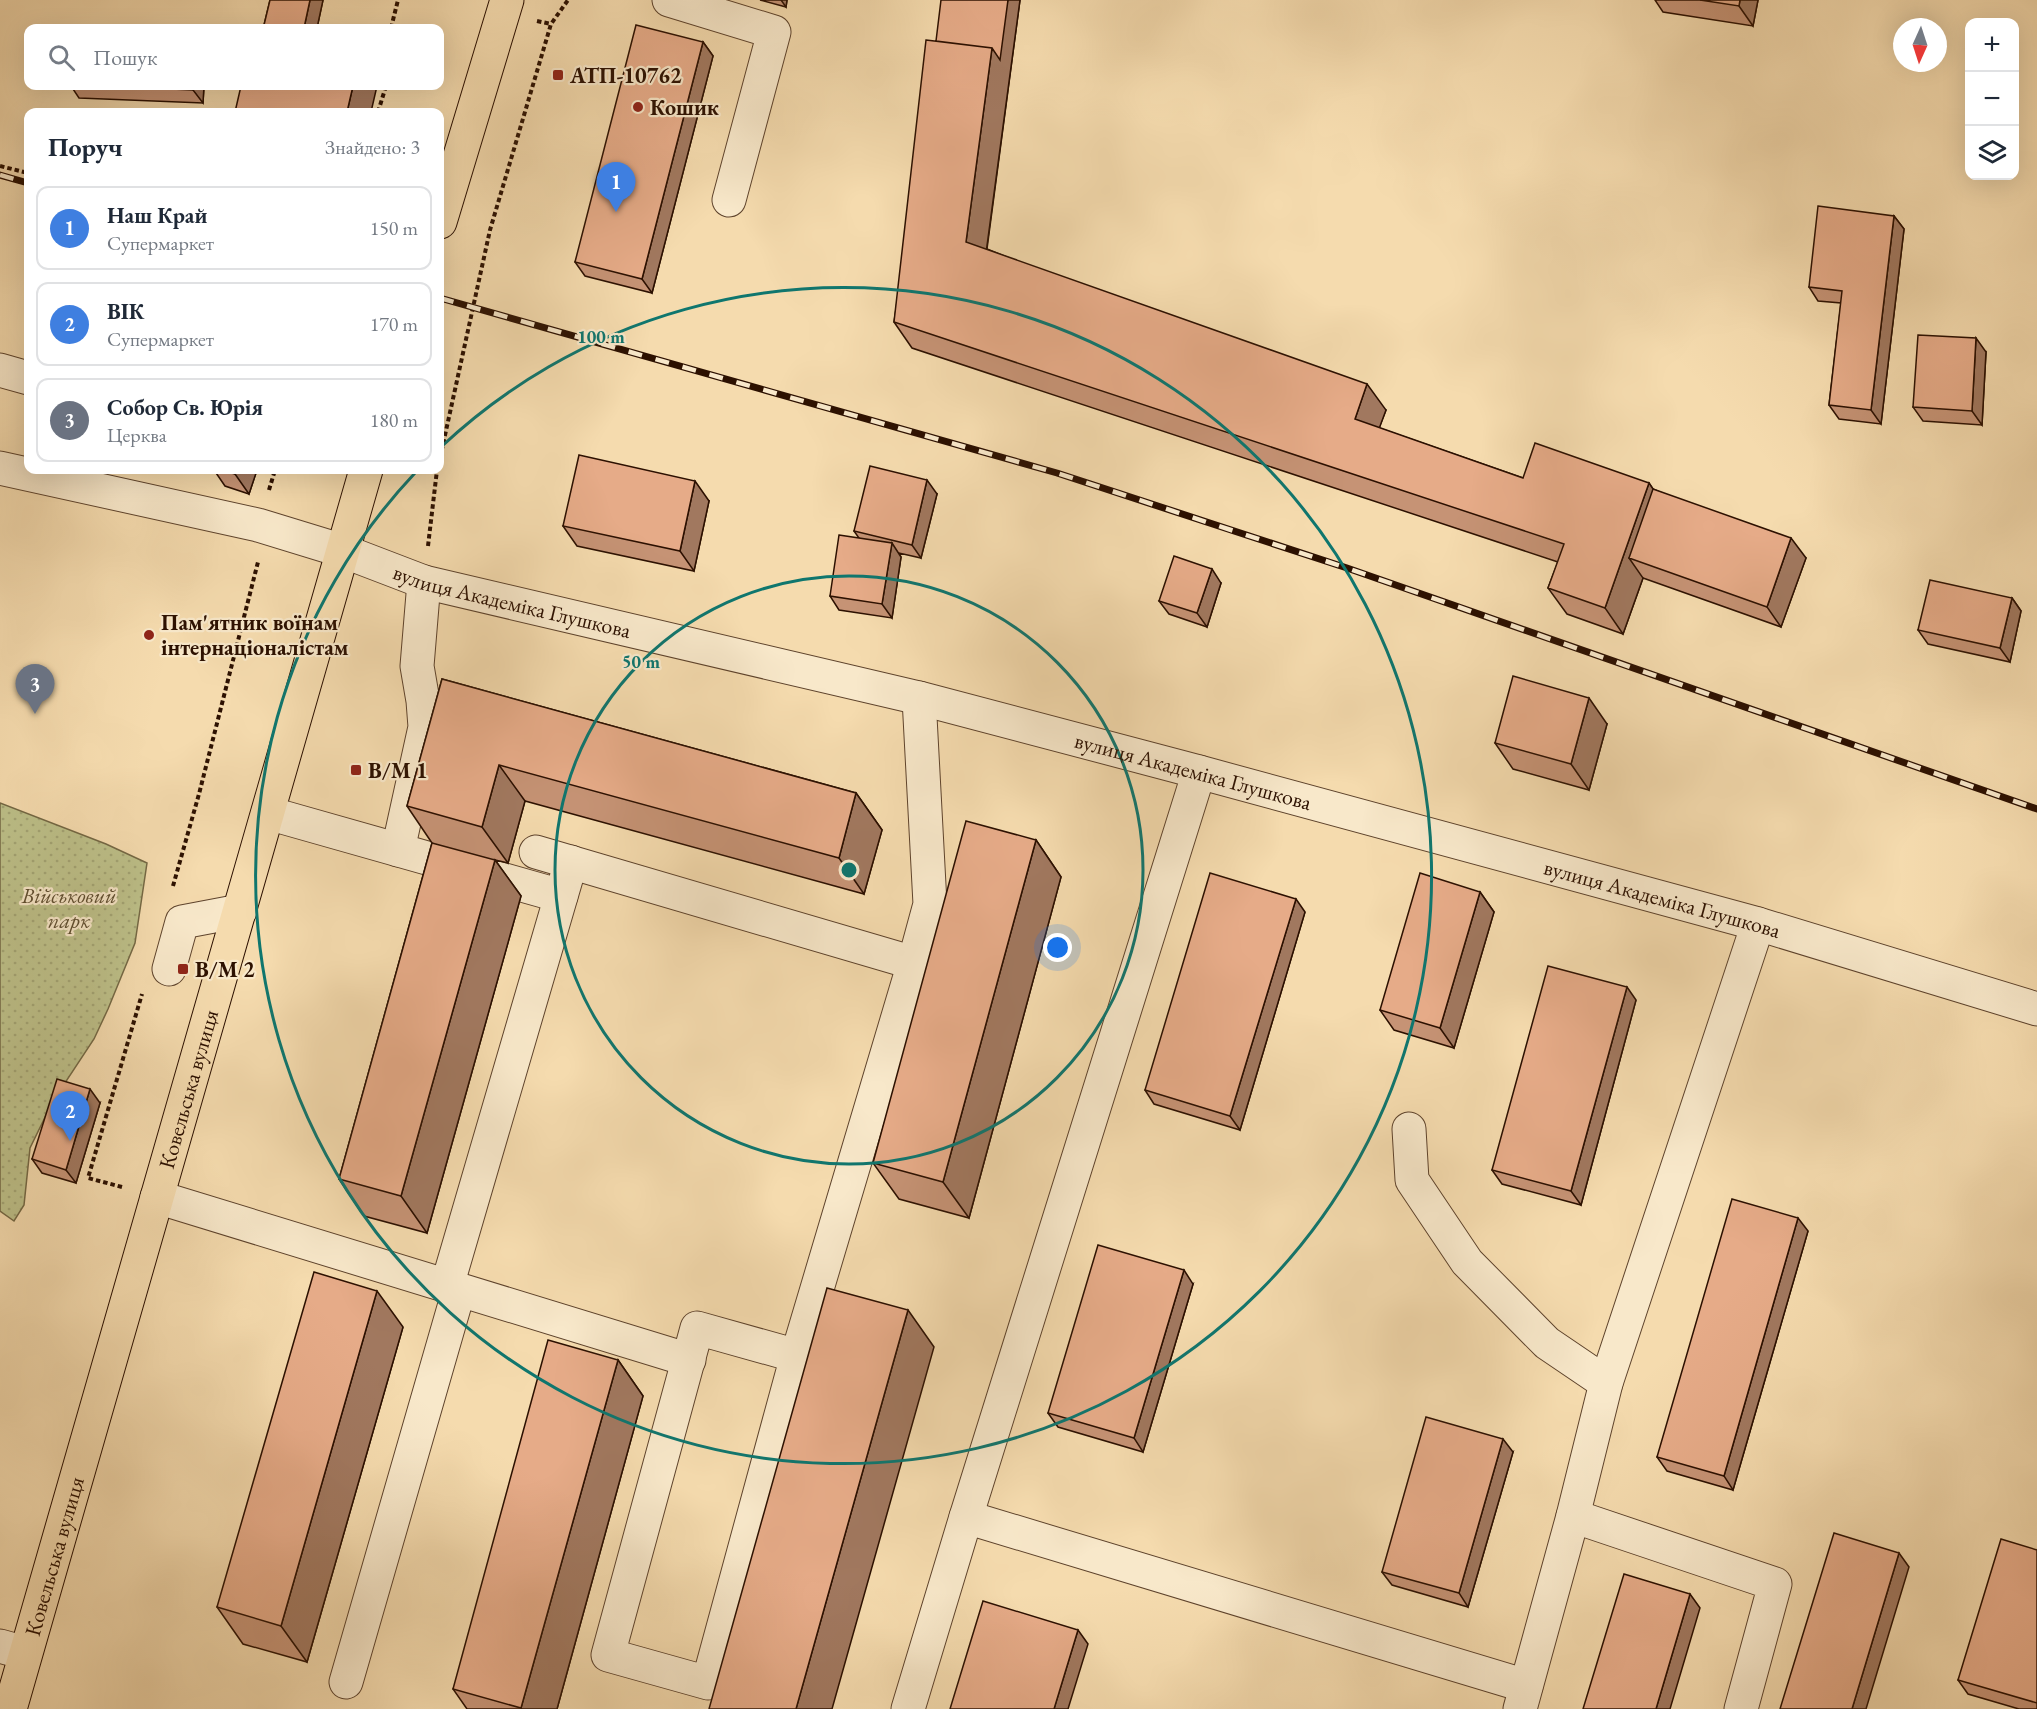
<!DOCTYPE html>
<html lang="uk">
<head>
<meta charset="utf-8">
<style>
	body { margin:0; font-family:"EB Garamond",serif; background:#f6f6f7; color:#1f2937 }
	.controls { position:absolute; right:18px; top:18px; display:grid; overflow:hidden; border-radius:12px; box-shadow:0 6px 24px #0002 }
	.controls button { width:54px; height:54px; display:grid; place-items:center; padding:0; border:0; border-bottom:2px solid #e0e1e3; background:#fff; color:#1f2937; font:30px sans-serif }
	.compass { position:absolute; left:1893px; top:18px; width:54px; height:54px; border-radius:50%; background:#fff; box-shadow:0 6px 24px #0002; rotate:183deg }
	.you { position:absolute; left:1058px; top:948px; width:21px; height:21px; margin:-15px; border:4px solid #fff; border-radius:50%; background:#1a73e8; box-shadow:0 0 0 9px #1a73e833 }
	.badge { display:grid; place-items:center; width:39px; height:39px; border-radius:50%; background:#1a73e8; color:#fff; font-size:20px; font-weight:700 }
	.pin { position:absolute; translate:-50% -50px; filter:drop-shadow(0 2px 3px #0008) }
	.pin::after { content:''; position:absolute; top:32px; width:21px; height:18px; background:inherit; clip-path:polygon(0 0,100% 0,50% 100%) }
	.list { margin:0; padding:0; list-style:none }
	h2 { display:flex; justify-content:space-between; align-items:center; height:78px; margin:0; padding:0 24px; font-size:26px }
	h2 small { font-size:20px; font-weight:400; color:#747a83 }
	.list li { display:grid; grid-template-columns:39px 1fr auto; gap:18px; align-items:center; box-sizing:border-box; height:84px; margin:0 12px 12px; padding:0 12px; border:2px solid #e0e1e3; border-radius:12px }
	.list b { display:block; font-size:22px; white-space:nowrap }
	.list p { margin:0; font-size:20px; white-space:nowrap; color:#747a83 }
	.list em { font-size:20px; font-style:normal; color:#747a83 }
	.icon { flex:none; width:33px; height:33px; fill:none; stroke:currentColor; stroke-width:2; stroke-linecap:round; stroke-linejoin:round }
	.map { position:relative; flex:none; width:2037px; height:1709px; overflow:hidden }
	.search { position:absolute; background:#fff; box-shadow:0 6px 24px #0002; left:24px; top:24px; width:420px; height:66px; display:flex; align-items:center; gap:15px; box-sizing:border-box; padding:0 21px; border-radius:12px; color:#747a83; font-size:22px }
	.panel { position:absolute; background:#fff; box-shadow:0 6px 24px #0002; left:24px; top:108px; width:420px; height:366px; border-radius:12px }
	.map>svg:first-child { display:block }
</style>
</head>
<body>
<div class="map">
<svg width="2037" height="1709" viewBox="0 0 2037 1709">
	<defs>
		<pattern id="grass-dots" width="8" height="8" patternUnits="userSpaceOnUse" patternTransform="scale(1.5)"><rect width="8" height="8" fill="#bdc089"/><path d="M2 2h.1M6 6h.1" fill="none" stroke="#a3a474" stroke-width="1.8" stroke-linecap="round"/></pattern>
	</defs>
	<rect width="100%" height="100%" fill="#f5dbae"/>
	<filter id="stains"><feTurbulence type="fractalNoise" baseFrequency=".00333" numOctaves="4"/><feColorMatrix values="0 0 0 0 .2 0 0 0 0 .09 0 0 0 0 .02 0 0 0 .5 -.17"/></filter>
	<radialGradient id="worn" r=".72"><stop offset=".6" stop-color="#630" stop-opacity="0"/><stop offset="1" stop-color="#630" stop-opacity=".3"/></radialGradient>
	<path fill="url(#grass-dots)" stroke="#746844" stroke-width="1.5" d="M0,803L106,844L147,863L135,943L108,1009L94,1039L53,1101L30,1148L24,1205L14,1221L0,1211Z"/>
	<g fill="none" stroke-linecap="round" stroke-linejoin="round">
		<g stroke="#5e432c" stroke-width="35">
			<g id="minor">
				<path d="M669,0L774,32L729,200"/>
				<path d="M0,370L28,378"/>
				<path id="s1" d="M0,468L258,525L343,551L424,582L919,698L1199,772L1758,924L2037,1009"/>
				<path d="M268,813L561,896"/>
				<path d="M398,850L425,727L423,701L417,666L424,582"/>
				<path d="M536,852L914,963"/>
				<path d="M169,969L182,922L240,911"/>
				<path d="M1409,1129L1412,1180L1467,1262L1547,1343L1606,1383"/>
				<path d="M157,1197L689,1360"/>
				<path d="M447,1286L571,862"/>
				<path d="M797,1356L697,1328L608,1655L708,1683L797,1356L914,963L930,904L919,698"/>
				<path d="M1573,1516L1775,1584L1741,1709"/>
				<path d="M966,1517L1526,1686"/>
				<path d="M0,1646L25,1653"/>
				<path d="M346,1682L459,1290"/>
				<path d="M908,1709L966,1517L1199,772"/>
				<path d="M1520,1709L1573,1516L1606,1383L1758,924"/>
			</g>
		</g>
		<g stroke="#2c1000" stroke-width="35">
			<g id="major">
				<path d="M440,222L507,0"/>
				<path id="s2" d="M10,1709L366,470"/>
			</g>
		</g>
		<path stroke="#2c1000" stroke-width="4" stroke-dasharray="4.5 3" stroke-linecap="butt" d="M537,21L551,24
			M391,28L398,0
			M378,112L386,86
			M0,166L28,173
			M440,458L490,230L551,24L568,0
			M269,490L275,470
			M428,546L437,470
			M173,886L199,794L258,562
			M122,1187L88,1178L142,994"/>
		<use href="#minor" stroke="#f8e8ca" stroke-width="33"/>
		<use href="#major" stroke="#f5dbae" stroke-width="33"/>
		<g stroke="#2c1000" stroke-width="7">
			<path id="rail" d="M0,175L28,183
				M440,298L1057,473L1347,568L2037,809"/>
		</g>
		<use href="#rail" stroke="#f8e8ca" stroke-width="4.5" stroke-dasharray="14" stroke-linecap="butt"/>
	</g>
	<path fill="#c69375" stroke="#2c1000" stroke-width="1.5" d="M270,0H323L317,28H266L264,25Z
		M760,0H787L786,7Z
		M1020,0L987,249L1386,410L1379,428L1523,478L1649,483L1653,489L1806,558L1781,627L1643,578L1623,634L1567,614L1548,588L1558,562L912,348L894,322L936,41Z
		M1655,0H1758L1753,26L1663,12Z
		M703,42L713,56L652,293L585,276L575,262Z
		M71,86H204L203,103L79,98Z
		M1894,216L1904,229L1881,424L1839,419L1829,405L1841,303L1818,301L1809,287Z
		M1986,352L1982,425L1923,421L1913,407Z
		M214,470H257L249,494L225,486Z
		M937,494L921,558L899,553L901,557L892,618L839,610L830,596L859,538L854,531Z
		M709,501L694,571L577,546L563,526Z
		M1221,583L1207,627L1169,614L1159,601Z
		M2012,598L2021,611L2010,662L1928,644L1918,630Z
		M442,679L856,793L882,830L864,894L525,801L508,863L495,860L521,896L427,1233L364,1216L339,1179L432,843L407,806Z
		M1607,724L1589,790L1513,769L1495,743Z
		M1036,840L1061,877L969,1218L899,1199L873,1163Z
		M1480,892L1494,912L1454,1048L1394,1030L1380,1010Z
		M1305,912L1240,1130L1154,1104L1145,1090Z
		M1636,1000L1581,1205L1502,1184L1492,1170Z
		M100,1103L76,1183L42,1173L32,1159Z
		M1808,1231L1733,1490L1667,1471L1657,1457Z
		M1193,1284L1143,1452L1058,1427L1048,1413Z
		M403,1327L307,1662L243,1644L217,1607Z
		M618,1360L643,1396L557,1709H467L453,1689Z
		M1513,1452L1468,1607L1392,1585L1382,1572Z
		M2037,1550V1709H2019L1968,1694L1958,1680Z"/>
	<path fill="#a1785f" stroke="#2c1000" stroke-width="1.5" d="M310,0H323L317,28H304Z
		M781,0H787L786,7Z
		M1008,0H1020L984,268L966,242L992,48Z
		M1740,0H1758L1753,26L1739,6Z
		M703,42L713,56L652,293L642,279Z
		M193,86H204L203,103L193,90Z
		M353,86H377L371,112H347Z
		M1894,216L1904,229L1881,424L1871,410Z
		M1976,338L1986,352L1982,425L1972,411Z
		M1367,384L1386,410L1373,445L1355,419Z
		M236,470H257L249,494L235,474Z
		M927,480L937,494L921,558L912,545Z
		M695,481L709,501L694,571L680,551Z
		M1649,483L1667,510L1629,558L1643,578L1623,634L1605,608Z
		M1791,538L1806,558L1781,627L1767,607Z
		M892,543L901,557L892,618L882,604Z
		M1212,569L1221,583L1207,627L1197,613Z
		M2012,598L2021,611L2010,662L2000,648Z
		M1589,698L1607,724L1589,790L1571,764Z
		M499,765L525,801L508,863L482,827Z
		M856,793L882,830L864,894L839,858Z
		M1036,840L1061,877L969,1218L943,1182Z
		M495,860L521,896L427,1233L401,1196Z
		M1480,892L1494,912L1454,1048L1440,1028Z
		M1296,899L1305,912L1240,1130L1230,1116Z
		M1627,987L1636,1000L1581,1205L1571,1191Z
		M90,1089L100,1103L76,1183L66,1170Z
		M1798,1218L1808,1231L1733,1490L1724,1476Z
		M1184,1270L1193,1284L1143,1452L1134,1438Z
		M377,1291L403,1327L307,1662L281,1626Z
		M908,1310L934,1347L832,1709H796Z
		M618,1360L643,1396L557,1709H522L521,1708Z
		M1503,1439L1513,1452L1468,1607L1459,1593Z
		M1899,1553L1909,1567L1866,1709H1852Z
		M1690,1594L1700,1608L1670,1709H1656Z
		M1078,1630L1088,1644L1068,1709H1054Z"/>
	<path fill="#e6ab88" stroke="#2c1000" stroke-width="1.5" d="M270,0H310L304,28H278L264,25Z
		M941,0H1008L1000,60L992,48L936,41Z
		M1700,0H1740L1739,6Z
		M636,25L703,42L642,279L575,262Z
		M926,40L992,48L966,242L1367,384L1355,419L1523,478L1535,443L1649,483L1605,608L1548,588L1564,544L894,322Z
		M102,86H193V90Z
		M241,86H353L347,112H235Z
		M1818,206L1894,216L1871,410L1829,405L1842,291L1809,287Z
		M1918,335L1976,338L1972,411L1913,407Z
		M579,455L695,481L680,551L563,526Z
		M870,466L927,480L912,545L854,531Z
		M221,470H236L235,474Z
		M1653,489L1791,538L1767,607L1629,558Z
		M839,535L892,543L882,604L830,596Z
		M1174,556L1212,569L1197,613L1159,601Z
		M1930,580L2012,598L2000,648L1918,630Z
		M1513,676L1589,698L1571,764L1495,743Z
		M442,679L856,793L839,858L499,765L482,827L407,806Z
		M966,821L1036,840L943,1182L873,1163Z
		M432,843L495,860L401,1196L339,1179Z
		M1210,873L1296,899L1230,1116L1145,1090Z
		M1420,873L1480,892L1440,1028L1380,1010Z
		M1548,966L1627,987L1571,1191L1492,1170Z
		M57,1079L90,1089L66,1170L32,1159Z
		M1732,1199L1798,1218L1724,1476L1657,1457Z
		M1098,1245L1184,1270L1134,1438L1048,1413Z
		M314,1272L377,1291L281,1626L217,1607Z
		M827,1288L908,1310L796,1709H709Z
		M548,1340L618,1360L521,1708L453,1689Z
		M1426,1417L1503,1439L1459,1593L1382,1572Z
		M1834,1533L1899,1553L1852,1709H1780Z
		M2001,1539L2037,1550V1703L1958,1680Z
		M1624,1574L1690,1594L1656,1709H1583Z
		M983,1601L1078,1630L1054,1709H950Z"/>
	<g fill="none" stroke="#0f766e" stroke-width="3">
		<circle cx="849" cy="870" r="294"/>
		<path d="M441 447A588 588 0 1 1 415 473"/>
	</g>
	<g fill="#8f2418" stroke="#f8e8ca" stroke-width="2">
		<rect x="552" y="69" width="12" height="12" rx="3"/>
		<circle cx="638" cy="107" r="6"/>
		<circle cx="149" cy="635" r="6"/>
		<rect x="350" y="764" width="12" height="12" rx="3"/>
		<rect x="177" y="963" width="12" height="12" rx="3"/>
	</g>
	<g text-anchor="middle" stroke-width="4.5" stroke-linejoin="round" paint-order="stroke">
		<g font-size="22" font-weight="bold" fill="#2c1000" stroke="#f8e8ca" text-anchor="start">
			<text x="570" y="83">АТП-10762</text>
			<text x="650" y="115">Кошик</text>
			<text x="161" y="630">Пам'ятник воїнам<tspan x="161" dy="25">інтернаціоналістам</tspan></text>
			<text x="368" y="778">В/М 1</text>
			<text x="195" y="977">В/М 2</text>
		</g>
		<g font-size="22" fill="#2c1000" stroke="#f8e8ca">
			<text dy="8" stroke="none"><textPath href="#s1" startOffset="530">вулиця Академіка Глушкова</textPath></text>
			<text dy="8" stroke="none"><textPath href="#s1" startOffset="1232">вулиця Академіка Глушкова</textPath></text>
			<text dy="8" stroke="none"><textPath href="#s1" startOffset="1718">вулиця Академіка Глушкова</textPath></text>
			<text dy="8" stroke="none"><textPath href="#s2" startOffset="645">Ковельська вулиця</textPath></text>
			<text dy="8" stroke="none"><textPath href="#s2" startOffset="159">Ковельська вулиця</textPath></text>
		</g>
		<g font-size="22" font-style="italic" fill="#5f4e30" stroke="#f8e8ca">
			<text x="69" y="903">Військовий<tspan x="69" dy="25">парк</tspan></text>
		</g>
	</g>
	<circle cx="849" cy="870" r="9" fill="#0f766e" stroke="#f8e8ca" stroke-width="3"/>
	<g font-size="18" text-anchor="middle" font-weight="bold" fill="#0f766e" stroke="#f8e8ca" stroke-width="4.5" stroke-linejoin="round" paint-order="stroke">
		<text x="601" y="343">100 m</text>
		<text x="641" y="668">50 m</text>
	</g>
	<rect width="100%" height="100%" filter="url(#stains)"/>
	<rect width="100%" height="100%" fill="url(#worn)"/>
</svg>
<div class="controls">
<button>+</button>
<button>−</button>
<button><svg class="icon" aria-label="layers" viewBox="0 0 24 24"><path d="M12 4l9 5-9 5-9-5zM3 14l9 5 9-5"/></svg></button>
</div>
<svg class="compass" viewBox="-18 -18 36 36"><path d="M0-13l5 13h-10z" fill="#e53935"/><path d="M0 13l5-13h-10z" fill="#747a83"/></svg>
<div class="you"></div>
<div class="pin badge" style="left:616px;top:212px;background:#3f7fe0">1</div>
<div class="pin badge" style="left:70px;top:1141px;background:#3f7fe0">2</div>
<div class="pin badge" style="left:35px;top:714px;background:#6b7280">3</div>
<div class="search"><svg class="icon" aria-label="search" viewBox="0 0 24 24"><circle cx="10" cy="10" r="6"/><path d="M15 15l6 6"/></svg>Пошук</div>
<section class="panel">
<h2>Поруч<small>Знайдено: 3</small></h2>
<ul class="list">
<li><span class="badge" style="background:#3f7fe0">1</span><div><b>Наш Край</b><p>Супермаркет</p></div><em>150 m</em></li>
<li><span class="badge" style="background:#3f7fe0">2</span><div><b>ВІК</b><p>Супермаркет</p></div><em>170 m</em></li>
<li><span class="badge" style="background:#6b7280">3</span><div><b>Собор Св. Юрія</b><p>Церква</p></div><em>180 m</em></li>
</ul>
</section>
</div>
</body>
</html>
